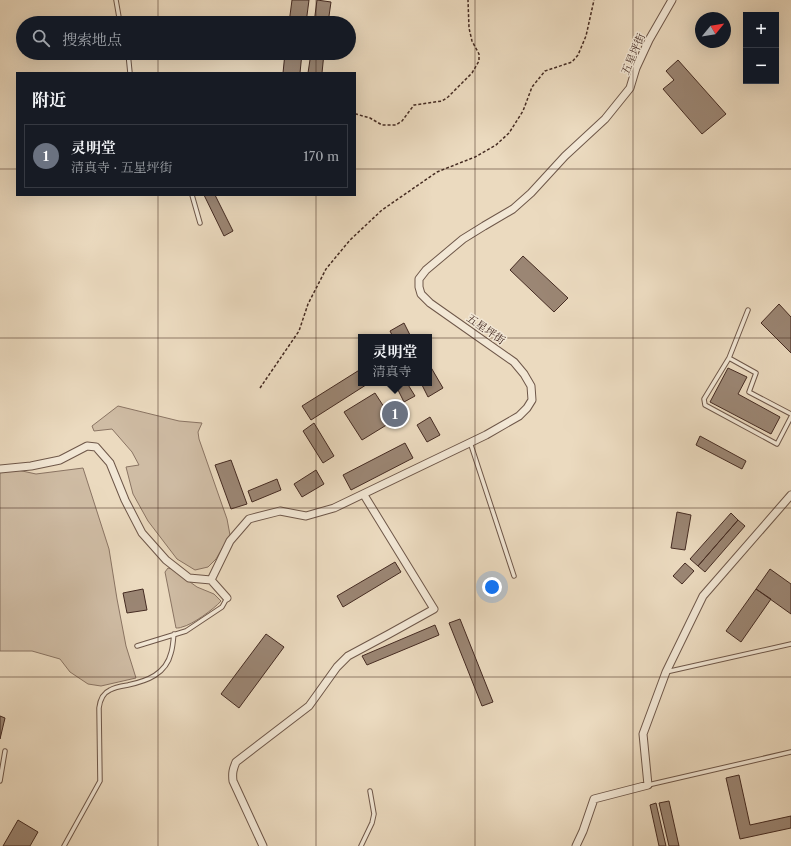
<!DOCTYPE html>
<html lang="zh">
<head>
<meta charset="utf-8">
<style>
	body { margin:0; font-family:"Libre Caslon Text","Noto Serif SC",serif; background:#20242c; color:#f1f3f6 }
	.controls { position:absolute; right:12px; top:12px; display:grid; overflow:hidden; border-radius:0px; box-shadow:0 4px 16px #0002 }
	.controls button { width:36px; height:36px; display:grid; place-items:center; padding:0; border:0; border-bottom:1px solid #363941; background:#171b24; color:#f1f3f6; font:20px sans-serif }
	.compass { position:absolute; left:695px; top:12px; width:36px; height:36px; border-radius:50%; background:#171b24; box-shadow:0 4px 16px #0002; rotate:60deg }
	.you { position:absolute; left:492px; top:587px; width:14px; height:14px; margin:-10px; border:3px solid #fff; border-radius:50%; background:#1a73e8; box-shadow:0 0 0 6px #1a73e833 }
	.badge { display:grid; place-items:center; width:26px; height:26px; border-radius:50%; background:#c59692; color:#fff; font-size:13px; font-weight:700 }
	.pin { position:absolute; translate:-50% -50%; border:2px solid #fff; box-shadow:0 1px 4px #0006 }
	.popup { position:absolute; left:358px; top:334px; width:74px; height:52px; box-sizing:border-box; display:grid; place-content:center; border-radius:0px; background:#171b24; filter:drop-shadow(0 1px 3px #0005); font-size:13px; white-space:nowrap; color:#9ea1a6 }
	.popup b { font-size:15px; color:#f1f3f6 }
	.popup::after { content:''; position:absolute; left:50%; top:100%; margin-left:-8px; border:8px solid transparent; border-top-color:#171b24 }
	.list { margin:0; padding:0; list-style:none }
	h2 { display:flex; justify-content:space-between; align-items:center; height:52px; margin:0; padding:0 16px; font-size:17px }
	h2 small { font-size:13px; font-weight:400; color:#9ea1a6 }
	.list li { display:grid; grid-template-columns:26px 1fr auto; gap:12px; align-items:center; box-sizing:border-box; height:64px; margin:0 8px 8px; padding:0 8px; border:1px solid #363941; border-radius:0px }
	.list b { display:block; font-size:15px; white-space:nowrap }
	.list p { margin:0; font-size:13px; white-space:nowrap; color:#9ea1a6 }
	.list em { font-size:13px; font-style:normal; color:#9ea1a6 }
	.icon { flex:none; width:22px; height:22px; fill:none; stroke:currentColor; stroke-width:2; stroke-linecap:round; stroke-linejoin:round }
	.map { position:relative; flex:none; width:791px; height:846px; overflow:hidden }
	.search { position:absolute; background:#171b24; box-shadow:0 4px 16px #0002; left:16px; top:16px; width:340px; height:44px; display:flex; align-items:center; gap:10px; box-sizing:border-box; padding:0 14px; border-radius:22px; color:#9ea1a6; font-size:15px }
	.panel { position:absolute; background:#171b24; box-shadow:0 4px 16px #0002; left:16px; top:72px; width:340px; height:124px; border-radius:0px }
	.map>svg:first-child { display:block }
</style>
</head>
<body>
<div class="map">
<svg width="791" height="846" viewBox="0 0 791 846">
	<rect width="100%" height="100%" fill="#ebdabf"/>
	<filter id="stains"><feTurbulence type="fractalNoise" baseFrequency=".005" numOctaves="4"/><feColorMatrix values="0 0 0 0 .2 0 0 0 0 .09 0 0 0 0 .02 0 0 0 .5 -.17"/></filter>
	<radialGradient id="worn" r=".72"><stop offset=".6" stop-color="#630" stop-opacity="0"/><stop offset="1" stop-color="#630" stop-opacity=".3"/></radialGradient>
	<path fill="#cfbca4" stroke="#8a7463" d="M118,406L179,421L202,423L198,432L199,439L227,519L230,535L216,559L208,567L195,570L177,559L148,521L133,494L126,467L139,465L132,452L112,429L94,431L92,426Z
		M0,468L13,469L36,474L83,468L109,549L117,599L126,646L136,678L101,686L88,684L70,672L60,659L32,651H0Z
		M168,568L172,569L197,587L214,594L221,601C214,609 192,625 182,627C180,628 178,628 176,628L165,572Z"/>
	<path fill="#9b8674" stroke="#452b22" d="M292,0H309L306,23H289Z
		M317,0L331,2L328,23H314Z
		M285,53H302L300,73H283Z
		M311,53H324L322,73H308Z
		M678,60L726,114L702,134L663,89L674,80L666,71Z
		M204,195H215L233,231L224,236Z
		M523,256L568,298L554,312L510,270Z
		M779,304L791,317V353L761,323Z
		M404,323L411,337H393L390,331Z
		M429,364L443,388L428,397L421,383H429Z
		M728,368L747,377L738,394L780,417L771,434L710,402Z
		M361,369V383H369L311,420L302,406Z
		M402,383H407L415,396L404,402L396,386Z
		M375,393L393,421L362,440L344,412Z
		M430,417L440,435L427,442L417,425Z
		M314,423L334,456L323,463L303,431Z
		M700,436L746,461L742,469L696,445Z
		M405,443L413,458L351,490L343,475Z
		M231,460L247,504L231,509L215,465Z
		M316,470L324,484L302,497L294,484Z
		M277,479L281,490L252,502L248,491Z
		M677,512L691,515L685,550L671,548Z
		M731,513L738,520L698,566L690,559Z
		M738,520L745,526L705,572L698,566Z
		M395,562L401,572L343,607L337,596Z
		M685,563L694,571L682,584L673,576Z
		M770,569L791,584V614L756,589Z
		M143,589L147,610L127,613L123,593Z
		M756,589L771,599L741,642L726,631Z
		M460,619L493,702L482,706L449,623Z
		M435,625L439,635L367,665L362,656Z
		M266,634L284,647L239,708L221,694Z
		M0,716L5,718L0,739Z
		M739,775L750,825L791,816V828L740,839L726,778Z
		M669,801L679,846H669L659,803Z
		M656,803L666,846H659L650,805Z
		M18,820L38,832L30,846H3Z"/>
	<g fill="none" stroke-linecap="round" stroke-linejoin="round">
		<g stroke="#6e5749" stroke-width="5.5">
			<path id="service" d="M116,0L120,23
				M128,53L130,73
				M192,195L200,223
				M748,310L729,358L704,399L705,405L777,444L791,417
				M729,358L756,373L749,392L791,414
				M470,442L514,576
				M137,646L186,631L222,607L227,598
				M666,672L791,644
				M0,781L5,751
				M648,785L791,752
				M64,846L100,781L99,708C100,700 103,693 110,690C115,687 122,686 128,685C147,681 166,674 171,653C173,647 173,640 174,634
				M361,846L372,823L374,814L370,791"/>
		</g>
		<g stroke="#6e5749" stroke-width="9">
			<path id="minor" d="M0,469L31,466L60,460L87,446L96,447L110,463L125,500L142,533L166,560L189,578L211,580L227,598
				M211,580L230,541L249,519L280,511L306,516L334,508L486,435L519,416L527,408L532,400L531,386L524,374L514,362L430,303L421,294L419,287V279L426,270L463,239L484,226L513,209L531,193L565,156L605,119L630,88L636,68L649,40L672,0
				M263,846L233,781C232,773 233,769 236,762L309,706L337,667L348,656L389,634L434,609L364,495
				M576,846L583,831L594,799L648,785L643,734L666,672L703,596L791,495"/>
		</g>
		<path stroke="#452b22" stroke-width="1.5" stroke-dasharray="3 2" stroke-linecap="butt" d="M355,114H356L370,118L382,125H396L402,121L414,105L442,101L448,97L472,73L479,61V54L472,41L469,28L468,0
			M260,388L299,331L308,304L326,269L350,240L382,210L437,172L475,157L496,145L509,133L523,111L532,87L545,71L572,62L578,55L586,36L594,0"/>
		<use href="#service" stroke="#f2e7d5" stroke-width="3.5"/>
		<use href="#minor" stroke="#f2e7d5" stroke-width="7"/>
	</g>
	<path fill="none" stroke="#452b22" stroke-width="1" stroke-opacity="0.55" d="M158,0V23M316,0V23M475,0V846M633,0V846M158,53V73M316,53V73M0,169H17M355,169H791M158,195V846M316,195V846M0,338H791M0,508H791M0,677H791"/>
	<g text-anchor="middle" stroke-width="3" stroke-linejoin="round" paint-order="stroke">
		<g font-size="11" fill="#452b22" stroke="#f2e7d5">
			<text transform="translate(633 54) rotate(-67)" y="4">五星坪街</text>
			<text transform="translate(486 329) rotate(35)" y="4">五星坪街</text>
		</g>
	</g>
	<rect width="100%" height="100%" filter="url(#stains)"/>
	<rect width="100%" height="100%" fill="url(#worn)"/>
</svg>
<div class="controls">
<button>+</button>
<button>−</button>
</div>
<svg class="compass" viewBox="-18 -18 36 36"><path d="M0-13l5 13h-10z" fill="#e53935"/><path d="M0 13l5-13h-10z" fill="#9ea1a6"/></svg>
<div class="you"></div>
<div class="pin badge" style="left:395px;top:414px;background:#6b7280">1</div>
<div class="popup"><b>灵明堂</b>清真寺</div>
<div class="search"><svg class="icon" aria-label="search" viewBox="0 0 24 24"><circle cx="10" cy="10" r="6"/><path d="M15 15l6 6"/></svg>搜索地点</div>
<section class="panel">
<h2>附近<small></small></h2>
<ul class="list">
<li><span class="badge" style="background:#6b7280">1</span><div><b>灵明堂</b><p>清真寺 · 五星坪街</p></div><em>170 m</em></li>
</ul>
</section>
</div>
</body>
</html>
